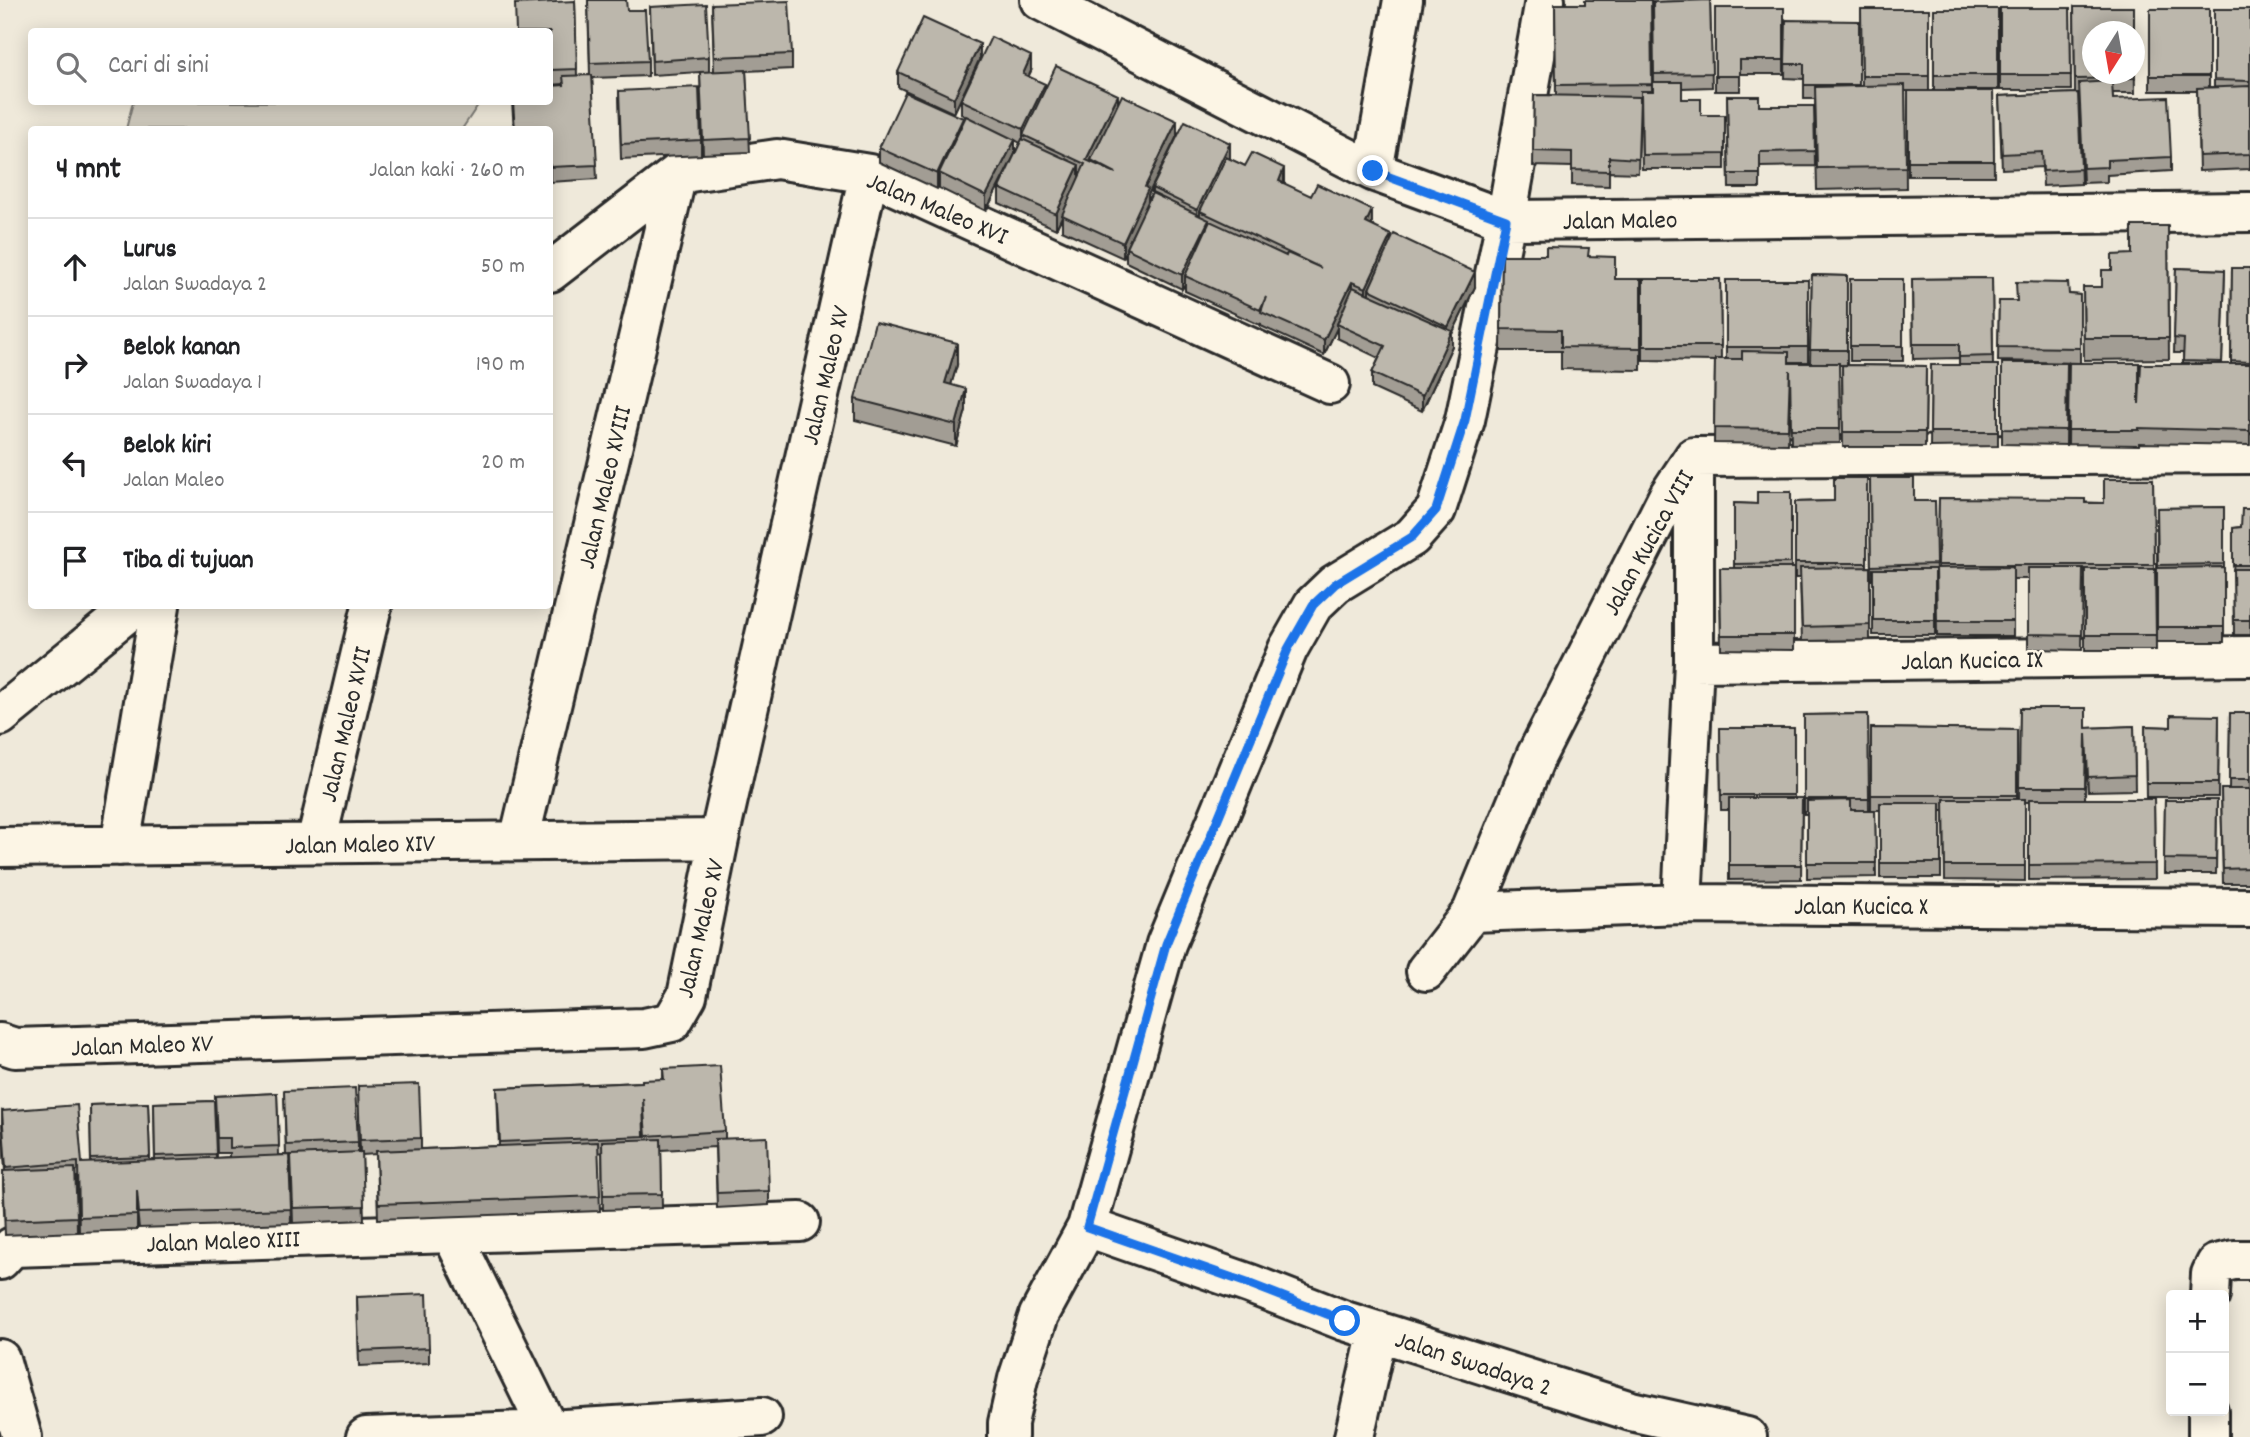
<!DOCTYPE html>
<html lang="id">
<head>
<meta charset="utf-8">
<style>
	body { margin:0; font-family:Dekko,sans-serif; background:#f2f2f2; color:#202124 }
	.controls { position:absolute; right:21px; bottom:21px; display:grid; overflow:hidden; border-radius:7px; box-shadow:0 4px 18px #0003 }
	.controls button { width:63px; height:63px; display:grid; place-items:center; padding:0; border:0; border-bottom:2px solid #e0e0e0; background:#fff; color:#202124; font:35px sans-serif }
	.compass { position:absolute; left:2082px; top:21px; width:63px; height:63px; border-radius:50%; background:#fff; box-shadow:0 4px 18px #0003; rotate:191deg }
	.stop { position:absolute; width:21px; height:21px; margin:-16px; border:5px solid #1a73e8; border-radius:50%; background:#fff }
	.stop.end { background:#1a73e8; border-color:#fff; box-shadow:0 2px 7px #0008 }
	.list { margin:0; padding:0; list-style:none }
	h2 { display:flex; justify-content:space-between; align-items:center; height:91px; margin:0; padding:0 28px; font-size:30px }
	h2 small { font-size:23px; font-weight:400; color:#757577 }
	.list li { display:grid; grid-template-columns:46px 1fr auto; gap:21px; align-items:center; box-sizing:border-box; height:98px; padding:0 28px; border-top:2px solid #e0e0e0 }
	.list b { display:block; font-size:26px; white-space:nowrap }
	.list p { margin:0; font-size:23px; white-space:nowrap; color:#757577 }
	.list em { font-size:23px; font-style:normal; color:#757577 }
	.icon { flex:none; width:38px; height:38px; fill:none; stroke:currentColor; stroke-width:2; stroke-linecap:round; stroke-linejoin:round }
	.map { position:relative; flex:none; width:2250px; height:1437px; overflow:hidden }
	.search { position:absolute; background:#fff; box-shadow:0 4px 18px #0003; left:28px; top:28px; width:525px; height:77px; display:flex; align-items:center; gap:18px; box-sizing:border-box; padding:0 24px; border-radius:7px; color:#757577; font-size:26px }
	.panel { position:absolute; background:#fff; box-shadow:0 4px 18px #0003; left:28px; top:126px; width:525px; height:483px; border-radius:7px }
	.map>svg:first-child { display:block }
</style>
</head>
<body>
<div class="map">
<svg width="2250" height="1437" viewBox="0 0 2250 1437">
	<rect width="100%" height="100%" fill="#efe9da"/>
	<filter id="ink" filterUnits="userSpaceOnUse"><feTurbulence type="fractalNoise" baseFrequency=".0143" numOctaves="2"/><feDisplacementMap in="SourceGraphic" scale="14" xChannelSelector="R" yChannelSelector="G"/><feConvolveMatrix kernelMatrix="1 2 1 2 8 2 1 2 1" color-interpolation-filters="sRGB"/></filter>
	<g filter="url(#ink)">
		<path fill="#d2cdc0" stroke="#7e7c76" stroke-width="2" d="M133,102H480L462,129H126Z"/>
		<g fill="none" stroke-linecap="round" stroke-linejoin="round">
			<g stroke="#2b2b2b" stroke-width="44">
				<path id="minor" d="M1040,0L1373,171L1506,220L2250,212
					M1373,171L1403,0
					M550,272L677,174L777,159L869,174L1330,384
					M1694,662L2250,656
					M0,716L135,606
					M519,841L677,174
					M316,843L372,606
					M120,846L160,606
					M0,847L719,839
					M1682,904L1694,662V457
					M1472,912L1682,904L2250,908
					M1426,971L1472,912L1536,756L1669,495L1694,457L2250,454
					M0,1043L15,1048L644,1028L672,1022L687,996L719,839L869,174
					M1087,1227L1250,1284L1345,1321L1631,1411L1747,1437
					M451,1232L552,1437
					M0,1260L12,1247L800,1222
					M2210,1295L2211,1274L2216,1264L2234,1260H2250
					M0,1359L22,1437
					M366,1437L549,1430L762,1417
					M1008,1437V1423L1018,1379L1039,1315L1087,1227L1166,944L1288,649L1313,605L1335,584L1412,537L1436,510L1465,420L1506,220L1545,0
					M1354,1437L1378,1331
					M2208,1437V1411"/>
			</g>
			<use href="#minor" stroke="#fcf5e5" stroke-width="38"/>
		</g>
		<path fill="#a29d94" stroke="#2b2b2b" stroke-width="2" fill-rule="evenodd" d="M588,0L627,10L648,61V76L592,78L597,179L550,182V130H514L512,102H550L563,85V84L550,85V32L575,1L577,76L590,75Z
			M1651,0L1652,91L1654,82L1653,2L1710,0L1712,87L1682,88V99L1701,115H1725V169H1642L1641,105H1640L1638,173L1609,172V186L1572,185V167L1533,166L1534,95H1556L1555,4H1585Z
			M712,4L792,54V69L746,71L750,152L703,154L700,72L652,75L650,7L709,57V71H714Z
			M2074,7L2134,37L2135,93H2112L2113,99L2171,157V171L2107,175V182L2083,183L2079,93H2078L2081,184L2043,186L2042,167L2002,169L1999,96L2075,93Z
			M1715,8H1784V74H1740V91H1715Z
			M2000,8H2070L2071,90H2000Z
			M1861,9H1929V91H1905L1906,188L1817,190L1815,99H1804V79L1785,78L1786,20L1859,86H1862Z
			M1934,9H1998V90H1934Z
			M2150,9H2209V87H2214V9H2250V169L2199,171L2197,91H2150Z
			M980,58L954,113L898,87V72Z
			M1031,71L1028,76L1045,90L1118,104L1177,136L1157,178L1230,158V159L1372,225L1391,241L1475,287L1452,334V346L1422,411L1372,388V373L1379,358L1337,338V328L1324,355L1261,326V323L1260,325L1185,291V284L1182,289L1126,262V251L1123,258L1062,230V217L1056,229L999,203V188L1020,143L1015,140V154L986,211L939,188V184L937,189L879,162V148L963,124L966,117L961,114V100ZM1152,188V194L1148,201V195Z
			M619,91L701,140V155L621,159Z
			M1908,91H1993L1994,176H1908Z
			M1727,96L1759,106H1814L1815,166L1760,167V188H1729Z
			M2168,226L2169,359L2084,360L2083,287H2102L2112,270Z
			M1502,255L1589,256L1615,279H1641V370L1561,369V351H1501Z
			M2176,268L2225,270L2222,364H2231L2232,268H2250V445L2139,443V445L2068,444L2069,363L2139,404L2183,364V353H2174Z
			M1812,275L1847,276V365H1839L1840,443L1791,444L1790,384L1788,444L1714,443L1715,361L1643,360V279H1720L1721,359H1726V280H1808V362H1789V363H1810Z
			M1992,278L1993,365H1998V446L1930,447L1931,365H1959V358L1913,359L1912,279Z
			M1850,279H1903V361H1850Z
			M2069,294L2080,295V363L1998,361L1999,301H2016Z
			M2002,363H2067L2066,445L2002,444Z
			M957,365L951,385L966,410L956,446L855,420V399Z
			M1842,365L1926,366L1925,447H1843Z
			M1867,478V567H1870V640L1802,641L1800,578H1795V502L1834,501Z
			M1870,478L1914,501H1935L1936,579H1935V635H1873V580H1871Z
			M2153,479L2154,569H2155L2156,650H2085V580H2083L2082,650L2028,649V579H2013V636H1937L1936,568H1938L1939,498L2104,503Z
			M1791,492V568H1794V650L1721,649L1720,568H1734V503L1757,504Z
			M2224,507V642H2157V508Z
			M2250,509V635H2234L2233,528L2241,527Z
			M2020,708L2086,728L2134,726L2135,790L2088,791L2086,749L2085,799H2154L2155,879L2029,880V802H2025V881L1945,880L1944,810H1941V878H1880V810H1871V728L2017,730V799H2019Z
			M2230,713H2250V883H2223L2221,789H2229Z
			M1868,714L1869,810H1875L1876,877L1807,878V814H1804V715Z
			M2219,716L2218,797H2146L2145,726L2171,727Z
			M1720,728H1794V798H1802L1801,879L1729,880V810H1721Z
			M2165,800H2217L2216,874H2164Z
			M663,1069L725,1131V1139L769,1191V1205L717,1208L715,1147L661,1150L662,1208L603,1210L602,1152L598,1153L600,1211L378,1219L376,1154L362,1155L364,1220L293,1223L291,1160H289L291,1223L139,1228L137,1210V1230L79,1232L78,1177H76L77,1232L5,1235L3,1186V1171H5L2,1126V1111L82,1163H91L90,1105L148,1103L150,1160H155L154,1103L214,1101L216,1158L229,1157V1153H217L215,1096L277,1093L279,1155H286L284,1091L358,1142V1152H360L358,1086L421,1138V1149L499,1146L497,1088L642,1082L663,1079Z
			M357,1297L429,1348V1363L359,1366Z"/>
		<path fill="#848078" stroke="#2b2b2b" stroke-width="2" d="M980,44V58L954,113V98Z
			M1031,56V71L1023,89V74Z
			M1045,84V99L1023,135V144V129Z
			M1118,95V110L1091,160V166L1086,160Z
			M963,118V133L939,173V184L937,189V174Z
			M1177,121V136L1148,195V203L1126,248V251L1123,258V243L1145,187Z
			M1015,140V154L986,211V196Z
			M1230,143V158L1203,213L1200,211V219L1197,225V210Z
			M1079,165V180L1056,229V214Z
			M1284,168V183L1279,196V181Z
			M1372,210V224L1366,237V223Z
			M1209,220V234L1185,276V284L1182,289V275Z
			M1391,235V249L1369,289V298L1366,303V288Z
			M1475,272V287L1452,334V346L1422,411V396L1448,339V327Z
			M1352,282V296L1337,324V328L1324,355V340Z
			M957,343V365L945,405V383Z
			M966,389V410L956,446V425Z"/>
		<path fill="#bcb7ac" stroke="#2b2b2b" stroke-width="2" d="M588,0H626L627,10H645L648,61L590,63Z
			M1585,0H1651L1652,84L1556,85L1555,4H1585Z
			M1710,0L1712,73L1654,74L1653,2Z
			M575,1L577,69L550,70V32H516L515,4Z
			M789,1L792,54L714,57L712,4Z
			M706,4L709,57L652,61L650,7Z
			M2074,7H2134V32H2092V74H2134V37L2135,78L2075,79Z
			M1715,8H1784V60H1740V76H1715Z
			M2000,8H2070L2071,75H2000Z
			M1861,9H1929V76H1862Z
			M1934,9H1998V75H1934Z
			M2150,9H2209V76H2150Z
			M2214,9H2250V81L2214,80Z
			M923,18L980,44L954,98L898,72Z
			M1786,20L1859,21V85H1804V64H1785Z
			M991,37L1031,56L1023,74L1045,84L1023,129L961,100Z
			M1056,66L1118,95L1086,160L1116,173L1091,160L1122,95L1177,121L1145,187L1148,189L1123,243L1062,215L1085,164L1023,135Z
			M746,70L750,138L703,140L700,72Z
			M592,75L597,165L550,167V130H515L513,102H550V86L564,85L563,76Z
			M2112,81L2113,99L2168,97L2171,157L2107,160V167L2083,168L2079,83Z
			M1653,82H1682V99H1701V115H1725V154L1642,155L1641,91H1653Z
			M1905,85L1906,167L1817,168L1815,87Z
			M2250,86V154L2199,156L2197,88Z
			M699,87L701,140L621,144L619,91Z
			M1908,91H1993L1994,161H1908Z
			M905,92L963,118L937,174L879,148Z
			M2078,93L2081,169L2043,171L2042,152L2002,154L1999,96Z
			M1534,95L1640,97L1638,159L1609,157V171L1572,170V152L1533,151Z
			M1727,96H1759V106H1814L1815,151L1760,152V174H1729Z
			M966,116L1015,140L986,196L939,173Z
			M1185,121L1230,143L1197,210L1152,188Z
			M1022,139L1079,165L1056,214L999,188Z
			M1252,153L1284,168L1279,181L1311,196L1317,184L1372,210L1366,223L1391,235L1366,288L1352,282L1324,340L1261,312L1266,297L1260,310L1185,276L1210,221L1286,256L1287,253L1321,268L1200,211L1226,157L1245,166Z
			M1152,193L1209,220L1182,275L1126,248Z
			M2132,226H2168L2169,338H2084L2083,287H2102V270H2112V255L2132,254Z
			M1394,234L1475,272L1448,327L1369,289Z
			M1546,247L1589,248L1588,256L1615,257V279H1641V348L1561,347V330L1501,329L1502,255H1546Z
			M2176,268L2225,270L2222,362L2183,361L2184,339L2174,338Z
			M2232,268H2250V362L2231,361Z
			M1812,275L1847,276V350H1810Z
			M1992,278L1993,356L1959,357V344H1913L1912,279Z
			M1643,279H1720L1721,346H1643Z
			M1850,279H1903V346H1850Z
			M1726,280H1808V347H1726Z
			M2016,282L2068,283L2069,294L2080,295V348L1998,347L1999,301H2017Z
			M1353,287L1452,331L1422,396L1372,373L1385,346L1337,324Z
			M875,322L957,343L945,383L966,389L956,425L855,399Z
			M1742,351L1789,352V363H1839L1840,429H1791L1790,370L1788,429L1714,428L1715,359H1742Z
			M2002,363H2067L2066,430L2002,429Z
			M2069,363H2139V404L2141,364H2250V431L2139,428V430H2068Z
			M1842,365L1926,366L1925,432H1843Z
			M1931,365H1998V432H1930Z
			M1834,478H1867V563H1795V502L1834,501Z
			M1870,478H1914V501H1935L1936,564L1871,566Z
			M2104,479H2153L2154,565H1938L1939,498L2085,499V503H2104Z
			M1757,492H1791V563L1734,564V503L1757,504Z
			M2224,507V564L2158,565L2157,508Z
			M2242,509H2250V565H2233V528L2241,527Z
			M1870,567V625L1802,627L1800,568Z
			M2013,567V621H1937L1936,568Z
			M2224,567V627H2157V568Z
			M1720,568H1794V635H1721Z
			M2028,568H2083L2082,635L2028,634Z
			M1873,569H1935V620H1873Z
			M2085,569H2155L2156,635H2085Z
			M2233,569H2250V620H2234Z
			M2020,708H2086V728L2134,726L2135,775L2088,777L2086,734L2085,787H2019Z
			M2230,713H2250V780H2229Z
			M1868,714L1869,799H1804V715Z
			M2171,715L2219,716L2218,783H2146L2145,726L2171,727Z
			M1720,728H1794V795H1721Z
			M1871,728L2017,730V795H1871Z
			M2221,789H2250V868L2223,869Z
			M1729,798H1802L1801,865H1729Z
			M1944,799H2025V866H1945Z
			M2029,799H2154L2155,864L2029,865Z
			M1851,800V810H1875L1876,863H1807V801Z
			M2165,800H2217L2216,860L2164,859Z
			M1880,803H1941V863H1880Z
			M720,1066L725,1131L646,1136L643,1098L644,1136L500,1142L497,1088L642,1082V1080L664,1079L663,1069Z
			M419,1084L421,1138L360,1140L358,1086Z
			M355,1088L358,1142L286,1145L284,1091Z
			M277,1093L279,1146L229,1148V1138H217L215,1096Z
			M214,1101L216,1154L155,1156L154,1103Z
			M148,1103L150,1157L91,1159L90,1105Z
			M77,1105L82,1163L289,1155L291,1209L139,1213L137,1190V1215L79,1217L78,1162L6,1168L2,1111Z
			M767,1137L769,1191L717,1193L715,1139Z
			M661,1139L662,1194L603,1195L602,1141Z
			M598,1142L600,1196L378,1204L376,1151Z
			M362,1152L364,1206L293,1208L291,1155Z
			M75,1168L77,1217L5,1220L3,1171Z
			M427,1294L429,1348L359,1351L357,1297Z"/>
	</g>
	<g fill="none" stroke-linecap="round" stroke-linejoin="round" filter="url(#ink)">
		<path stroke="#1a73e8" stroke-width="9" d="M1345,1321L1250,1284L1087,1227L1166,944L1288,649L1313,605L1335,584L1412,537L1436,510L1465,420L1506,220L1373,171"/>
	</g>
	<g text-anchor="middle" stroke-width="5" stroke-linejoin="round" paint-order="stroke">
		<g font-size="26" fill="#2b2b2b" stroke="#fcf5e5">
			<text transform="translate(938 207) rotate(23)" y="9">Jalan Maleo XVI</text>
			<text transform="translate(1620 219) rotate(-1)" y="9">Jalan Maleo</text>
			<text transform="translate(824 375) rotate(-77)" y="9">Jalan Maleo XV</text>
			<text transform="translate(603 487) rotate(-77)" y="9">Jalan Maleo XVIII</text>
			<text transform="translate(1647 542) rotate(-61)" y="9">Jalan Kucica VIII</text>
			<text transform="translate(1972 659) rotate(-1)" y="9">Jalan Kucica IX</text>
			<text transform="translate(344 724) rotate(-77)" y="9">Jalan Maleo XVII</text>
			<text transform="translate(360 843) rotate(-1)" y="9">Jalan Maleo XIV</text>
			<text x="1861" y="914">Jalan Kucica X</text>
			<text transform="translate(699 928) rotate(-77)" y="9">Jalan Maleo XV</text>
			<text transform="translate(142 1044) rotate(-2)" y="9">Jalan Maleo XV</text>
			<text transform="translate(223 1240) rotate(-2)" y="9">Jalan Maleo XIII</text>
			<text transform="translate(1474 1362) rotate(18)" y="9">Jalan Swadaya 2</text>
		</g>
	</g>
</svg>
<div class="controls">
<button>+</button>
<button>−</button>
</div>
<svg class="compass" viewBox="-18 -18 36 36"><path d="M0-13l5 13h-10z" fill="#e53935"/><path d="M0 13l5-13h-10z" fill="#757577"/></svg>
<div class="stop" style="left:1345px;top:1321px"></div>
<div class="stop end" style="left:1373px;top:171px"></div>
<div class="search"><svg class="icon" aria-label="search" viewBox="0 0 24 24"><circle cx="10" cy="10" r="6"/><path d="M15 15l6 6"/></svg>Cari di sini</div>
<section class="panel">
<h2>4 mnt<small>Jalan kaki · 260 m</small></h2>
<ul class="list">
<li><svg class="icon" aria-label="ahead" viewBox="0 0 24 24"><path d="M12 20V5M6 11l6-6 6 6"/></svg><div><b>Lurus</b><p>Jalan Swadaya 2</p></div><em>50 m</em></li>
<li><svg class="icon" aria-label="right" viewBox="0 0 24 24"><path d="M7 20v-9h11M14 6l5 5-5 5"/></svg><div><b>Belok kanan</b><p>Jalan Swadaya 1</p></div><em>190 m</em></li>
<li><svg class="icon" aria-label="left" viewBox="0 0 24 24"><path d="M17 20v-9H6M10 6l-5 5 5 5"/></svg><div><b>Belok kiri</b><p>Jalan Maleo</p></div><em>20 m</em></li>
<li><svg class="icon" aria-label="arrive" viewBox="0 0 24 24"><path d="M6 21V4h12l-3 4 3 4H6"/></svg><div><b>Tiba di tujuan</b></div></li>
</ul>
</section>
</div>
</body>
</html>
